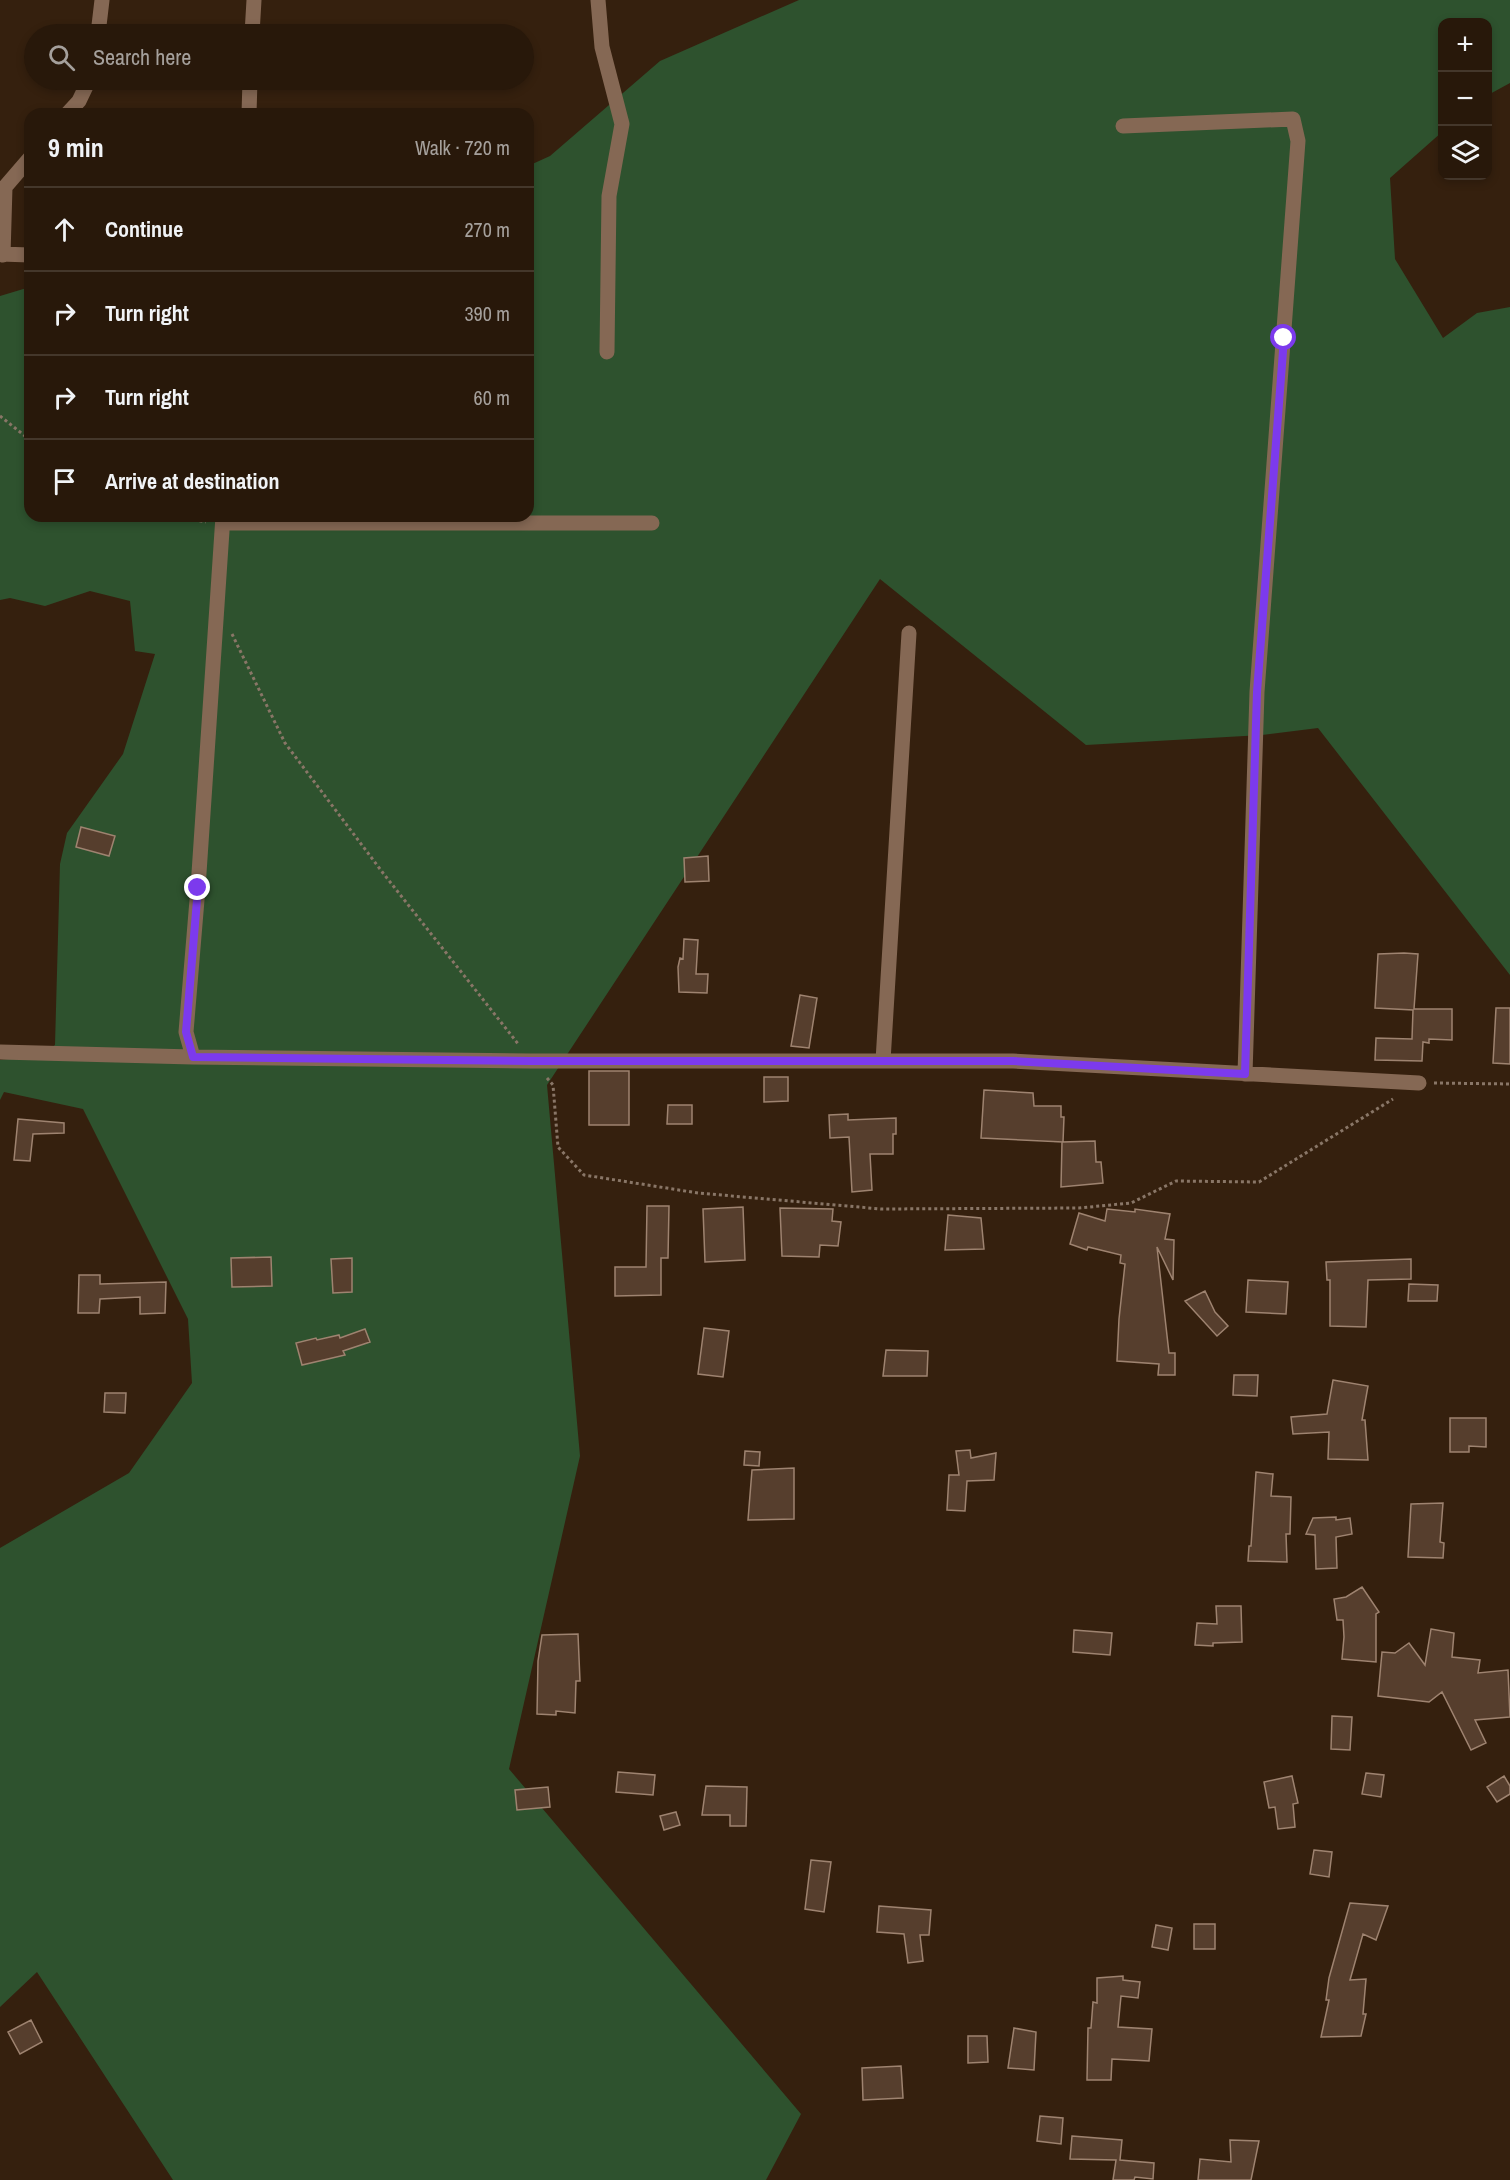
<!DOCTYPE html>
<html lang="en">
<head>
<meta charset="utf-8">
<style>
	body { margin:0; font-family:"Archivo Narrow",sans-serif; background:#342518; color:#f1f3f6 }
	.controls { position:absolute; right:18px; top:18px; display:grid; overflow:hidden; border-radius:12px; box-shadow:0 3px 9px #0003 }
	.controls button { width:54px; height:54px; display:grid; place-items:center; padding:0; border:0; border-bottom:2px solid #44372b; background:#28180a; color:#f1f3f6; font:30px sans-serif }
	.stop { position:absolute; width:18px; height:18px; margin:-14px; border:4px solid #7c3aed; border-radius:50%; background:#fff }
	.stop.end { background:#7c3aed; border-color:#fff; box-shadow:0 2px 6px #0008 }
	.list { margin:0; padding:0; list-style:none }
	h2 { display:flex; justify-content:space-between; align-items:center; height:78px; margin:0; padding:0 24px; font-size:26px }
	h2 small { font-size:20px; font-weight:400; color:#a5a09c }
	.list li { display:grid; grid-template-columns:39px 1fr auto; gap:18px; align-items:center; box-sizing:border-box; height:84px; padding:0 24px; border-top:2px solid #44372b }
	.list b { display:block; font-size:22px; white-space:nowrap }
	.list em { font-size:20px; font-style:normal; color:#a5a09c }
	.icon { flex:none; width:33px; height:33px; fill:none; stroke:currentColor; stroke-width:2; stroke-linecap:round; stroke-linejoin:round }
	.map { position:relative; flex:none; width:1510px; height:2180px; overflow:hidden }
	.search { position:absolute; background:#28180a; box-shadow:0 3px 9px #0003; left:24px; top:24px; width:510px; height:66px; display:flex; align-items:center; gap:15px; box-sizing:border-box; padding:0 21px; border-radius:33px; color:#a5a09c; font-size:22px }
	.panel { position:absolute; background:#28180a; box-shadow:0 3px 9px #0003; left:24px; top:108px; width:510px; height:414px; border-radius:18px }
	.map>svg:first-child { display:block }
</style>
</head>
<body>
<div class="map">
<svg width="1510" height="2180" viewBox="0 0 1510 2180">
	<rect width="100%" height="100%" fill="#35200e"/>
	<path fill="#2e522e" d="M799,0H1510V83L1488,95V22H1442V132L1390,178L1395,259L1443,338L1477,313L1510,307V975L1318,728L1262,735L1086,745L880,579L547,1085L580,1456L509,1769L801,2114L766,2180H173L37,1972L0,2007V1548L129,1473L192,1383L188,1319L83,1109L4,1092L0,1100V1060L40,1055L55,1045L60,864L67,833L123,754L155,654L135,651L130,601L90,591L45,606L10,598L0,600V296L30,287V516H528V166L550,156L660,61Z"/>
	<path fill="#563e2d" stroke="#9e8370" stroke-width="1.5" d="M81,827L115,836L109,856L76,847Z
		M708,856L709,881L685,882L684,858Z
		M684,939L698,940L696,974H708L707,993L679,992L678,967L680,958L683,959Z
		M1404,953L1418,954L1414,1009H1452V1040L1429,1039V1043L1423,1042L1422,1061L1375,1060L1376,1038L1412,1039L1413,1010L1375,1008L1378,954Z
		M800,995L817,998L809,1048L791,1046Z
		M1496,1008H1510V1064L1493,1063Z
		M589,1071H629V1125H589Z
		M764,1077H788V1101L764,1102Z
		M984,1090L1033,1093L1034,1106H1061V1117H1064L1063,1142L981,1138Z
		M668,1105H692V1124H667Z
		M848,1114V1120L896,1118V1134H893V1154H870L872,1190L852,1192L849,1137L830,1138L829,1115Z
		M18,1119L64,1123V1133L33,1134L30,1161L14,1160Z
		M1095,1141L1096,1162H1101L1103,1183L1061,1187L1062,1142Z
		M647,1206H669L668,1258H661V1295L615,1296V1267H646Z
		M743,1207L745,1260L705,1262L703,1209Z
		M780,1208L833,1209L832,1221L841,1222L838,1246L820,1245L819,1257L782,1256Z
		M1107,1209L1135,1212V1209L1170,1214L1165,1239L1174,1240L1173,1280L1157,1247L1169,1353H1175V1375H1158L1159,1364L1117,1361L1119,1319L1125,1264L1120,1263L1121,1255L1088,1247L1087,1250L1070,1244L1079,1213L1105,1221Z
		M948,1215L981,1218L984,1249L945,1250Z
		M271,1257L272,1286L232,1287L231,1258Z
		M352,1258V1292L333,1293L331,1259Z
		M1411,1259V1279L1368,1280L1366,1327L1330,1326V1280H1327L1326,1262Z
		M79,1275H100V1284L166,1282L165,1313L140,1314V1297L100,1299L99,1313H78Z
		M1248,1280L1288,1282L1286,1314L1246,1312Z
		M1409,1284L1438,1285L1437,1301H1408Z
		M1205,1291L1215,1312L1228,1326L1217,1336L1185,1301Z
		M704,1328L729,1331L723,1377L698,1374Z
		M365,1329L370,1342L343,1351L345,1355L302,1365L296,1343L316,1338L317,1340L339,1335L340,1338Z
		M886,1350L928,1351L927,1376H883Z
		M1234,1375H1258L1257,1396L1233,1395Z
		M1333,1380L1368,1386L1362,1420H1365L1368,1460L1328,1459L1329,1432L1293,1434L1291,1417L1327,1414Z
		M105,1393H126L125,1413L104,1412Z
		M1450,1418H1486V1447L1469,1446V1452H1450Z
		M970,1450L971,1458L996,1453L994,1480L967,1481L965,1511L947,1510L949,1475H959L956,1451Z
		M745,1451L760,1452L759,1466L744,1465Z
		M794,1468V1519L748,1520L752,1470Z
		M1256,1472L1273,1474L1271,1496L1291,1497L1290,1534H1286L1287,1562L1248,1561L1249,1546H1251Z
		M1443,1503L1440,1542L1444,1543L1443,1558L1408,1557L1411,1504Z
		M1336,1517V1520L1350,1518L1352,1534L1336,1537L1337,1568L1316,1569L1315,1535L1306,1534L1313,1518Z
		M1362,1587L1379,1612L1376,1614V1662L1342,1659L1344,1637L1343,1620H1337L1334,1599L1346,1597Z
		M1216,1606H1241L1242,1642L1213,1643V1646L1195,1645L1197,1623L1217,1624Z
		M1431,1629L1454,1633L1452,1657L1480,1660L1478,1673L1508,1670L1510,1717L1475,1720L1486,1743L1471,1750L1442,1692L1429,1702L1378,1696L1382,1652L1395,1653L1409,1643L1425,1665Z
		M1074,1630L1112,1633L1110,1655L1073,1652Z
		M578,1634L580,1681H576L575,1713L556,1711V1715L537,1714L538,1661L542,1635Z
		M1332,1716L1352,1717L1350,1750L1331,1749Z
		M618,1772L655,1775L653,1795L616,1792Z
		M1366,1773L1384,1775L1381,1797L1362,1794Z
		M1292,1776L1298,1803L1293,1804L1295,1827L1278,1829L1275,1807L1269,1808L1264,1782Z
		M1504,1776L1510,1786V1794L1497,1802L1487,1787Z
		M706,1786L747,1787L746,1826H730V1815H702Z
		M548,1787L550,1807L517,1810L515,1790Z
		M676,1812L680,1825L664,1830L660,1816Z
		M1314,1850L1332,1852L1329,1877L1310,1874Z
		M811,1860L831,1862L824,1912L805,1909Z
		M1350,1903L1388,1906L1376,1940L1363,1934L1350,1980L1366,1979L1363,2014H1366L1361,2036L1321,2037L1329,2000H1326L1329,1978Z
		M879,1906L931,1910L929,1935H920L923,1961L908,1963L904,1934L877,1932Z
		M1194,1924H1215V1949H1194Z
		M1156,1925L1172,1928L1168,1950L1152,1947Z
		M1123,1976V1980L1140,1982L1138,1998L1121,1996L1118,2027L1152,2029L1149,2061L1112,2059L1111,2080H1087L1088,2028H1091L1093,2002L1097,2003V1978Z
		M31,2020L42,2042L20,2054L8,2032Z
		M1014,2028L1036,2032L1034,2070L1008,2068Z
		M968,2036H987L988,2062L968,2063Z
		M901,2066L903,2098L863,2100L862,2068Z
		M1040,2116L1063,2118L1061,2144L1037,2141Z
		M1072,2136L1122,2140L1120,2160L1154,2163L1153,2179L1135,2177L1134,2180H1113L1116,2160L1070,2159Z
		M1230,2140L1259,2141L1251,2180H1198L1200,2159L1231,2162Z"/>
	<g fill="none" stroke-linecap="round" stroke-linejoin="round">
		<path stroke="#897667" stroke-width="3" stroke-dasharray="3 3" stroke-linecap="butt" d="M0,416L30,440
			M176,516L206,522
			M232,634L285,743L383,873L519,1045
			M547,1078L553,1085L558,1147L584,1175L698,1193L881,1209L1079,1208L1131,1203L1176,1181L1259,1182L1393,1099
			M1434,1083L1510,1084"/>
		<path stroke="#856854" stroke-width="15" d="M598,0L602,47L622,124L609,196L607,352
			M98,34L102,0
			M252,34L254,0
			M67,114L79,101L89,80
			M249,114L250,80
			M1123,126L1293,119L1298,141L1257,692L1245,1074
			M0,254L30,255
			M3,255L5,187L30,158
			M223,516L198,888L186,1032L193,1057L531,1061H1013L1419,1083
			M223,523H652
			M0,1052L193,1057
			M883,1061L909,633"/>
	</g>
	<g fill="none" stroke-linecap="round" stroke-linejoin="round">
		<path stroke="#7c3aed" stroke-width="8" d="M198,888L186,1032L193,1057L531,1061H1013L1245,1074L1257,692L1284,338"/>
	</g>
</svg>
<div class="controls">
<button>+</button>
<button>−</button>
<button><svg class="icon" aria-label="layers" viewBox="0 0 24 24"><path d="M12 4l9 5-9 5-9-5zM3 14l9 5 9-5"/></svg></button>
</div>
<div class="stop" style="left:1284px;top:338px"></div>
<div class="stop end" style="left:198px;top:888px"></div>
<div class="search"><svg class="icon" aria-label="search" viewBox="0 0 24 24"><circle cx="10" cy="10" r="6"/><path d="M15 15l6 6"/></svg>Search here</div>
<section class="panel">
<h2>9 min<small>Walk · 720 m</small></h2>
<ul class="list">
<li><svg class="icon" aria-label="ahead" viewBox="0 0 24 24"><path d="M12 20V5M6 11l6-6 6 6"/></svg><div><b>Continue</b></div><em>270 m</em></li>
<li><svg class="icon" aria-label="right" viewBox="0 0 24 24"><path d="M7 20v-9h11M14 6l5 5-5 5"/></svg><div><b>Turn right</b></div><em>390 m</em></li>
<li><svg class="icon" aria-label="right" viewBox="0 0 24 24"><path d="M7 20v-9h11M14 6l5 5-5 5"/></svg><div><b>Turn right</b></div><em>60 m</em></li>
<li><svg class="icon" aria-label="arrive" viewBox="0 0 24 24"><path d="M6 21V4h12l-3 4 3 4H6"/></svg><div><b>Arrive at destination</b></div></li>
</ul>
</section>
</div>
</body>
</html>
